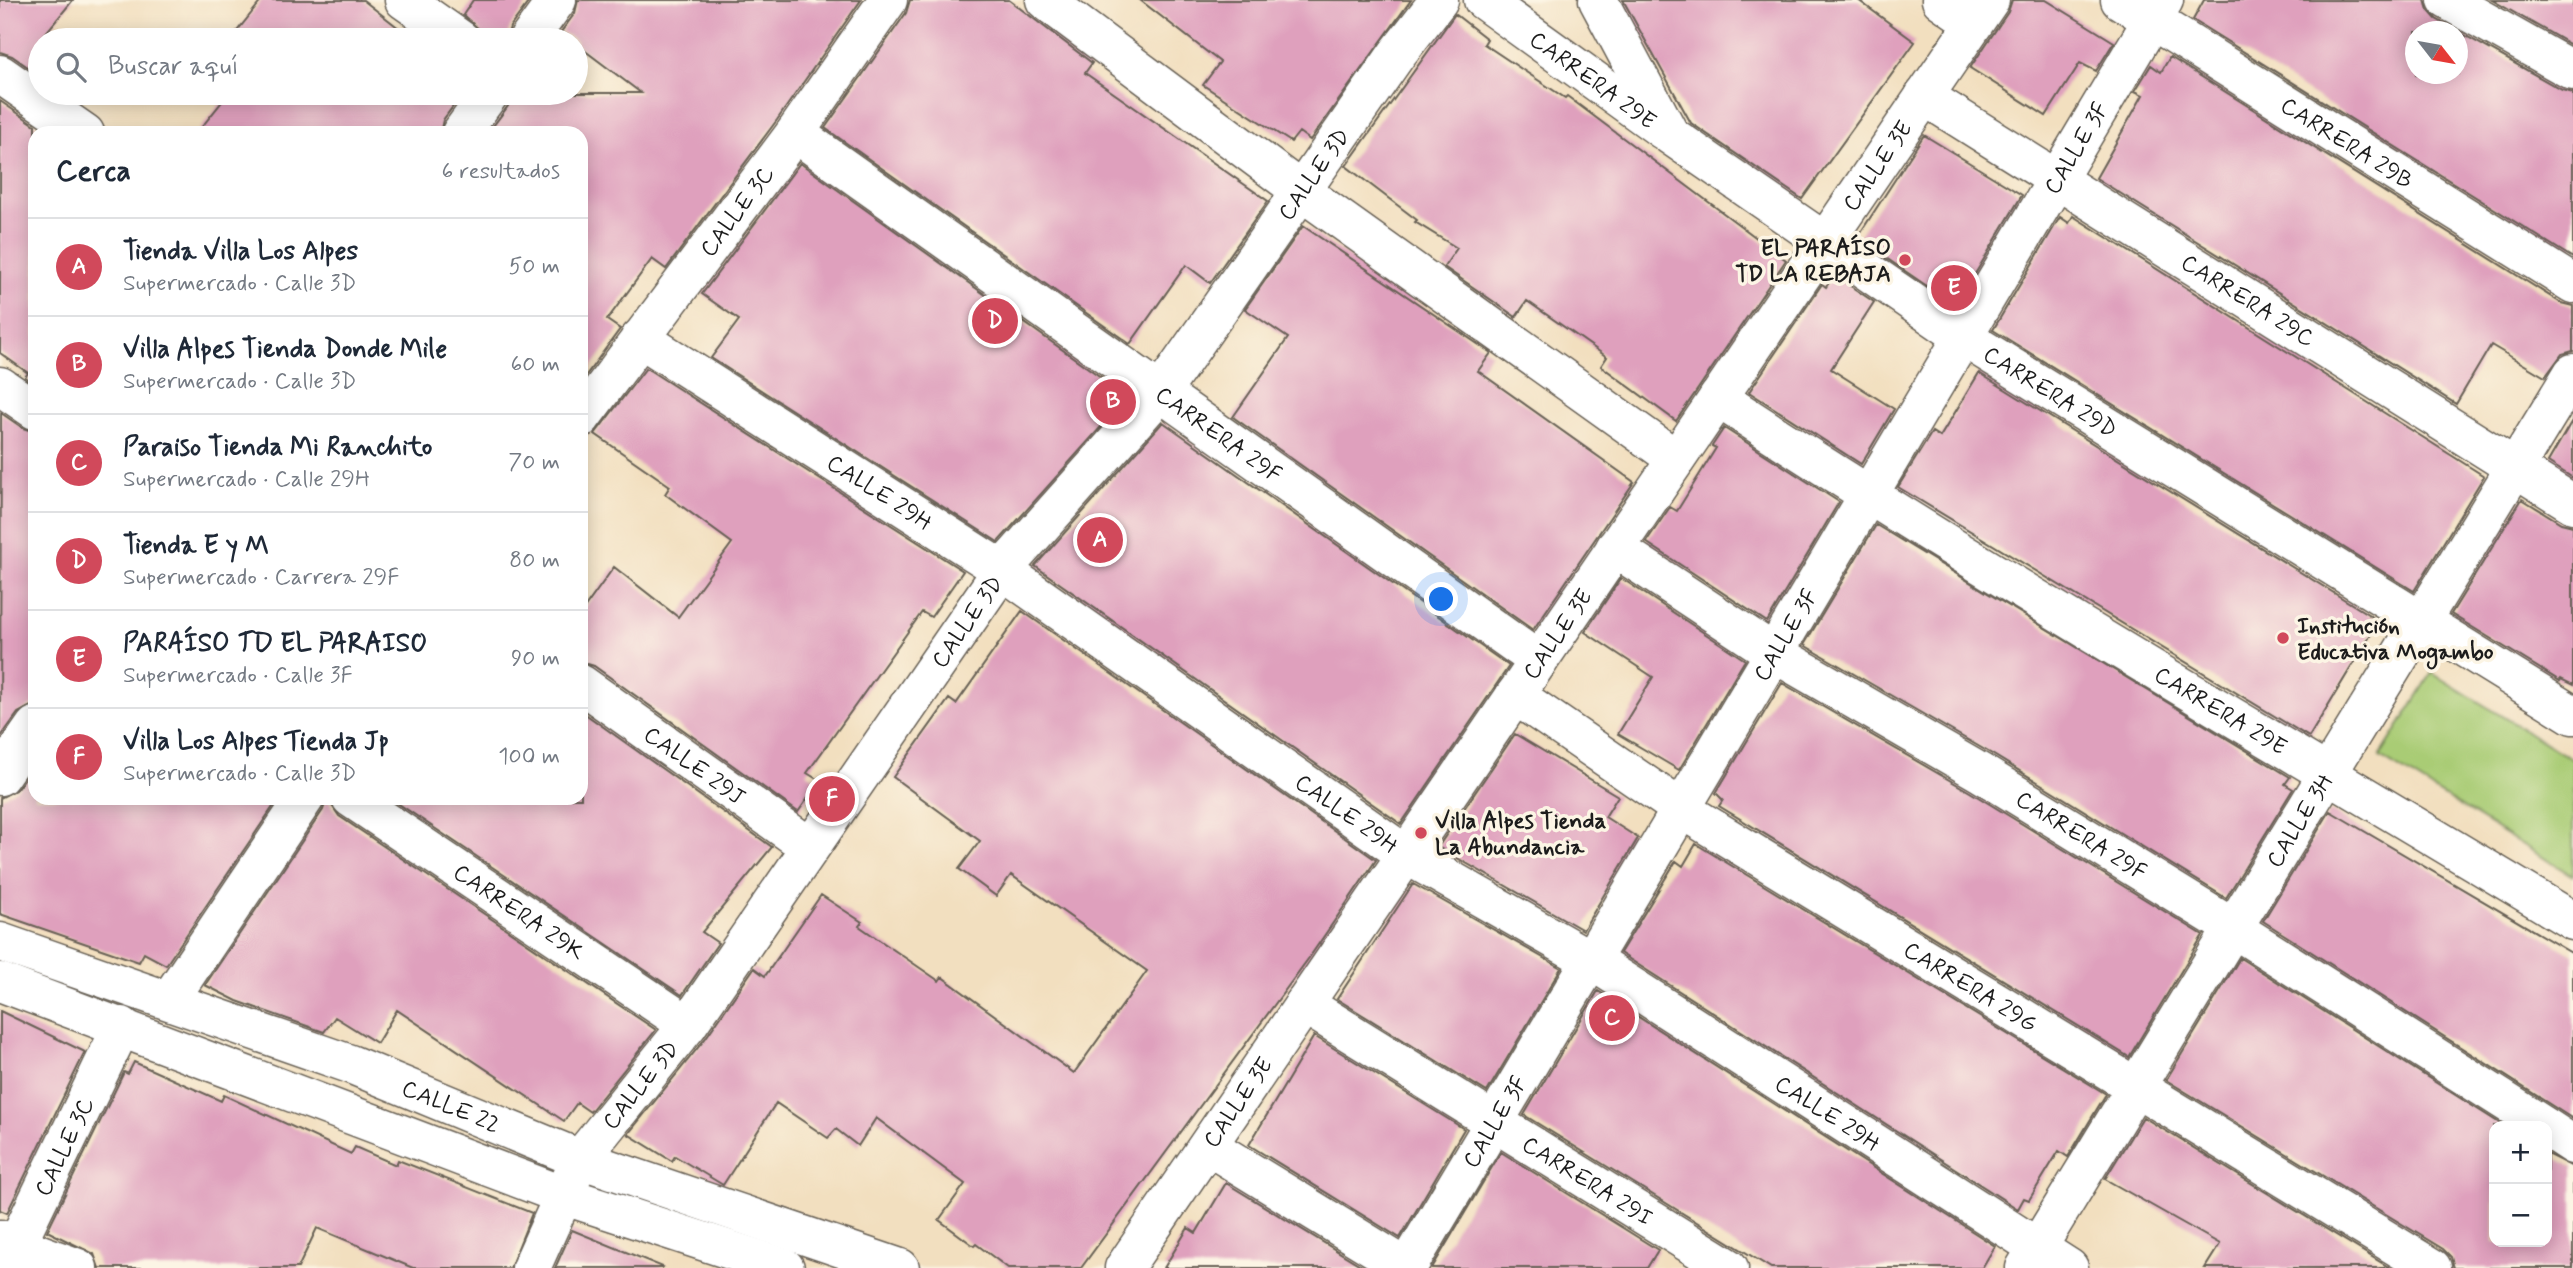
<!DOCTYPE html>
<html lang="es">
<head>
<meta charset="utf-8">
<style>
	body { margin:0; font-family:Mynerve,sans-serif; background:#f2f2f3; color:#1f2937 }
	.controls { position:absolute; right:21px; bottom:21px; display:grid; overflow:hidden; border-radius:14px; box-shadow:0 4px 18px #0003 }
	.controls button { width:63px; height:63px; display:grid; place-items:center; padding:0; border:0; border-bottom:2px solid #e0e1e3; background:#fff; color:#1f2937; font:35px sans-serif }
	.compass { position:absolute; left:2405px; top:21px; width:63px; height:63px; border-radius:50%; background:#fff; box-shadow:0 4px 18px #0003; rotate:121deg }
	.you { position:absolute; left:1442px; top:600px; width:24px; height:24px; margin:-18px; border:5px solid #fff; border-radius:50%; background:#1a73e8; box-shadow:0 0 0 10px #1a73e833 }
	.badge { display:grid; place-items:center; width:46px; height:46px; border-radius:50%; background:#d1495b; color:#fff; font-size:23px; font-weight:700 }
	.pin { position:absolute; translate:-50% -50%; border:4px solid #fff; box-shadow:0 2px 7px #0006 }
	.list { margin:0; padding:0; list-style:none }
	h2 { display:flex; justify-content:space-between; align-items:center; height:91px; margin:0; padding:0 28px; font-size:30px }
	h2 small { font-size:23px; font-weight:400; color:#747a83 }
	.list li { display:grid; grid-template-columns:46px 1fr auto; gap:21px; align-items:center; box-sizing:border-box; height:98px; padding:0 28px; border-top:2px solid #e0e1e3 }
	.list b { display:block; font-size:26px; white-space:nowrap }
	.list p { margin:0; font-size:23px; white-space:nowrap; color:#747a83 }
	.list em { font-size:23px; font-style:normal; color:#747a83 }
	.icon { flex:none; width:38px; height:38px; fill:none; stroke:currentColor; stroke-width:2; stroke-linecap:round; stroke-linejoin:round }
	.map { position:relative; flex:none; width:2573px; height:1268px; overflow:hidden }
	.search { position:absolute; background:#fff; box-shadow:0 4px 18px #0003; left:28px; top:28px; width:560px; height:77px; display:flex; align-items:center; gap:18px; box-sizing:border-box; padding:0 24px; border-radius:38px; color:#747a83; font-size:26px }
	.panel { position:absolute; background:#fff; box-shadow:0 4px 18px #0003; left:28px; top:126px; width:560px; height:679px; border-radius:21px }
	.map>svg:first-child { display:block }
</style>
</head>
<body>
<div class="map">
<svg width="2573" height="1268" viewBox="0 0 2573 1268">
	<rect width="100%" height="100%" fill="#fcf5e5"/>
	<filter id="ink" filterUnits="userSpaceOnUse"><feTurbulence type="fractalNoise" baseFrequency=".0143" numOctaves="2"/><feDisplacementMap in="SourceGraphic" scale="14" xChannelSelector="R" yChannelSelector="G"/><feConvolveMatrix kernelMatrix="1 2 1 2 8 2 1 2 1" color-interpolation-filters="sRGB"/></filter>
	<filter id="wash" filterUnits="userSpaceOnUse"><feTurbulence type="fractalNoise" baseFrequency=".00686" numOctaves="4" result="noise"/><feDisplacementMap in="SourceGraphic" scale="28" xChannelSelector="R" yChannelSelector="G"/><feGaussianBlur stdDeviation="1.57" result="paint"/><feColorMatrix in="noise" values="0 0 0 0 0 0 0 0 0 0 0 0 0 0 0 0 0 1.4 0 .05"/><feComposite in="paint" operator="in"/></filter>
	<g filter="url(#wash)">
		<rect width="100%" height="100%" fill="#f2dfbf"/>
		<path fill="#a9cc75" stroke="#627448" stroke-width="2" d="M2432,673L2573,760V876L2380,757Z"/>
		<g id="blocks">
			<path fill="#dfa0bd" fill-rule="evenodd" d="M0,0H73L40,40L35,51V72L12,56L0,52Z
				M262,0H363L414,40H230Z
				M473,0H530L510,27L506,40H483L480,30L463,15Z
				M578,0H861L777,120L666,269L652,259L607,320L620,329L581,382V133H488L508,106L511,93H641L576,44V40L561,32L575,13Z
				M910,0H1009L1092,63L1085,73L1268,201L1210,283L1186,265L1130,344L825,128L906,13Z
				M1140,0H1411L1310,140L1299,132L1291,142L1203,85L1220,62Z
				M1623,0H1858L1915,42L1802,199L1691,123Z
				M2012,0H2046L2114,42L2096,71L2080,63L2046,116L1970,68L2008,12Z
				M2204,0H2425L2428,10L2436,19L2562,90L2573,93V258L2193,20ZM2416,32H2458V74H2416Z
				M2492,0H2573V46Z
				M1455,14L1487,39L1484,44L1565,98L1567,96L1786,260L1676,421L1601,366L1607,357L1527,301L1516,317L1444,267L1457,248L1415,222L1417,220L1346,166Z
				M2170,57L2561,303L2573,306V351L2562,354L2545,377L2491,345L2456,404L2096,178L2143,95L2135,91L2151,65L2161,72Z
				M229,93H463L443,120L440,133H197Z
				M0,101L35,125V383L25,377L28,373L0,353Z
				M1924,135L2022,195L1956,306L1857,238Z
				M800,163L1112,385L1110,389L1126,399L998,542L711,358L739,320L702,294Z
				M2073,216L2484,476L2414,591L1993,330L2060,217L2069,223Z
				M1303,226L1491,353L1478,371L1634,482L1533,630L1233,417L1288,338L1245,309Z
				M1834,275L1874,302L1831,369L1894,409L1861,464L1749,392L1822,284L1826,287Z
				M646,368L963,571L931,617L922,612L807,773L820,781L798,812L594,666L581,662V613L614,567L678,617L732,543L665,494L670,486L595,434Z
				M1979,373L2379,621L2309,737L1898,487L1932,432L1940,437Z
				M1,413L23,428L35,432V704L18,713L0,738Z
				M2573,419V478L2548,462Z
				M1163,422L1509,666L1401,824L1035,566Z
				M1724,428L1839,502L1767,622L1646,542L1670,507L1677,511L1716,448L1712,446Z
				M2522,499L2561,523L2573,526V685L2561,679L2560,681L2451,614Z
				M1876,525L2290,777L2285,784L2293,789L2226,898L1992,754L1804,645Z
				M1621,578L1745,660L1679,770L1618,734L1653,677L1585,632Z
				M1022,611L1376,860L1311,955L1081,1268H1008L976,1244L974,1246L939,1220L965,1184L876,1118L858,1146L836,1129L828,1138L776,1103L723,1185L675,1156L672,1161L628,1134L705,1039L754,968L765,976L821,895L862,922L859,926L939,981L942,977L1074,1073L1147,971L1011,875L996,896L959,869L980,841L893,777L949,699L956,704Z
				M1782,683L1970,792L2203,935L2129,1057L1719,806L1723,800L1716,793Z
				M581,711L772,847L702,932L718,943L682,995L390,798H581Z
				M1515,734L1618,796L1605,817L1638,838L1583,930L1438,847Z
				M35,764V798H279L166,965L144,953L139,962L0,914V798L17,789Z
				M327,798L339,816L656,1030L590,1112L577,1103L564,1121L397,1010L377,1043L335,1017L324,1032L237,1001L205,985L323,810Z
				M2330,811L2573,954V1119L2263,921Z
				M1696,844L2106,1094L2068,1157L2059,1151L2029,1200L2024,1198L2018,1209L1620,953L1676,861L1683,866Z
				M1413,884L1561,968L1487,1092L1337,999Z
				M2240,958L2504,1126H2494V1242H2547V1154L2573,1167V1268H2454L2451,1257L2443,1249L2166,1080Z
				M1598,991L1995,1246L1982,1268H1771L1524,1115Z
				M0,1011L85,1052L7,1213L0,1210Z
				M1314,1036L1464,1129L1400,1238L1249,1145Z
				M134,1062L221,1101L224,1095L351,1154L355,1147L396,1165L398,1160L532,1213L510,1268H413L317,1228L298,1268H99L94,1254L47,1231L124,1072L128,1074Z
				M2143,1117L2390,1268H2205L2220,1244L2105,1179Z
				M1501,1152L1658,1250L1647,1268H1432Z
				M1226,1183L1365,1268H1164L1188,1228L1196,1233Z
				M572,1230L663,1267L662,1268H555Z"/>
		</g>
	</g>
	<g filter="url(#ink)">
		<use href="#blocks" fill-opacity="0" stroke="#676055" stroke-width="2"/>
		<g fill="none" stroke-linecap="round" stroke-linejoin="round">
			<g stroke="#676055" stroke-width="41">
				<g id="minor">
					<path d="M404,0L461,40"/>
					<path d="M1045,0L1301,191L1676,459"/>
					<path id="s1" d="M1483,0L1663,130"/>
					<path id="s2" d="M1598,0L1670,135L1963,337L2573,715"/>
					<path d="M1941,0L1974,23"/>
					<path id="s3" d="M2120,0L2573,284"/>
					<path d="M2447,0L2573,71"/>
					<path d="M528,40L557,0"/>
					<path d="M0,74L85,133"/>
					<path id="s4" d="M1924,96L2573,504"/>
					<path d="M461,133L490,93"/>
					<path id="s5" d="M795,133L1539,661"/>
					<path id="s6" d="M640,338L1002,570L1405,854L1589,959L2069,1268"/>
					<path d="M0,386L35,410"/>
					<path id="s7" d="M1718,398C1997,581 2287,748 2573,921"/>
					<path id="s8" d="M581,418L795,133L888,0"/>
					<path id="s9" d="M1615,548L1774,653L1981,773L2233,928L2544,1126"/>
					<path id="s10" d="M581,684L810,847"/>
					<path id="s11" d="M1515,695L1681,809L2432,1268"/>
					<path d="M0,776L35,726"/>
					<path id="s12" d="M351,798L688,1025"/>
					<path id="s13" d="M0,942L350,1064L580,1159L900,1268"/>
					<path d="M0,982L565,1196L785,1268"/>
					<path d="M169,1000L305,798"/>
					<path id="s14" d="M1304,1004L1729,1268"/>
					<path d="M2547,1128L2573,1145"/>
					<path id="s15" d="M1208,1146L1407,1268L2164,0"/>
					<path d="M0,1239L78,1268"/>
					<path id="s16" d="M5,1268L122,1026"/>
					<path id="s17" d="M531,1268L580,1159L688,1025L1002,570L1161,392L1397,54L1439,0"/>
					<path id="s18" d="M1124,1268L1990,0"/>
					<path id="s19" d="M2025,1268L2573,373"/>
				</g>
			</g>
			<use href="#minor" stroke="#fff" stroke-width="38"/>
		</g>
	</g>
	<g fill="#d1495b" stroke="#fcf5e5" stroke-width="2.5">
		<circle cx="1905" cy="260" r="7"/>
		<circle cx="2283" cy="638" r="7"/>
		<circle cx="1421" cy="833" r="7"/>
	</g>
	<g text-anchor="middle" stroke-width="7" stroke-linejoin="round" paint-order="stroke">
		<g font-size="23" fill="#1c1c1c" stroke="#fcf5e5">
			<text dy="8" stroke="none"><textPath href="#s1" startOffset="136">CARRERA 29E</textPath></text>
			<text dy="8" stroke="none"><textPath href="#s3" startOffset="268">CARRERA 29B</textPath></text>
			<text dy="8" stroke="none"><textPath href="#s15" startOffset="1538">CALLE 3F</textPath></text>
			<text dy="8" stroke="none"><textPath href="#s18" startOffset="1335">CALLE 3E</textPath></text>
			<text dy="8" stroke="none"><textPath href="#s17" startOffset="1349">CALLE 3D</textPath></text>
			<text dy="8" stroke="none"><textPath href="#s8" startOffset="259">CALLE 3C</textPath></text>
			<text dy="8" stroke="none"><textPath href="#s4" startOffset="383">CARRERA 29C</textPath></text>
			<text dy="8" stroke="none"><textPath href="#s2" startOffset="612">CARRERA 29D</textPath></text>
			<text dy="8" stroke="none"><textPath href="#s5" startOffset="520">CARRERA 29F</textPath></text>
			<text dy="8" stroke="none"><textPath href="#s6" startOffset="285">CALLE 29H</textPath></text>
			<text dy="8" stroke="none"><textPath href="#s17" startOffset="782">CALLE 3D</textPath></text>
			<text dy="8" stroke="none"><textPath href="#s18" startOffset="768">CALLE 3E</textPath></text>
			<text dy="8" stroke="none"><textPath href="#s15" startOffset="971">CALLE 3F</textPath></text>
			<text dy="8" stroke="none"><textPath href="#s7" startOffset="592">CARRERA 29E</textPath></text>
			<text dy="8" stroke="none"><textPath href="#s10" startOffset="140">CALLE 29J</textPath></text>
			<text dy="8" stroke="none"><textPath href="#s6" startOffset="852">CALLE 29H</textPath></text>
			<text dy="8" stroke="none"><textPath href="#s19" startOffset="525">CALLE 3H</textPath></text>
			<text dy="8" stroke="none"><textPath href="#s9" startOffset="548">CARRERA 29F</textPath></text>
			<text dy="8" stroke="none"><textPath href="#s12" startOffset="203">CARRERA 29K</textPath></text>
			<text dy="8" stroke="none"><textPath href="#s11" startOffset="541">CARRERA 29G</textPath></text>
			<text dy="8" stroke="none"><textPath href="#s17" startOffset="215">CALLE 3D</textPath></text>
			<text dy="8" stroke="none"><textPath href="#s18" startOffset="201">CALLE 3E</textPath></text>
			<text dy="8" stroke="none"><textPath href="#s13" startOffset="480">CALLE 22</textPath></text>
			<text dy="8" stroke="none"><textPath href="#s6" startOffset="1419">CALLE 29H</textPath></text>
			<text dy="8" stroke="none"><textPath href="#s15" startOffset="404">CALLE 3F</textPath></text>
			<text dy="8" stroke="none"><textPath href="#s16" startOffset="135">CALLE 3C</textPath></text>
			<text dy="8" stroke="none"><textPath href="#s14" startOffset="334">CARRERA 29I</textPath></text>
		</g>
		<g font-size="23" font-weight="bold" fill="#1c1c1c" stroke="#fcf5e5" text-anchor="start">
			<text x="1891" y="255" text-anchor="end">EL PARAÍSO<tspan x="1891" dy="26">TD LA REBAJA</tspan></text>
			<text x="2297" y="633">Institución<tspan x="2297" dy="26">Educativa Mogambo</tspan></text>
			<text x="1435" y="828">Villa Alpes Tienda<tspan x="1435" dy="26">La Abundancia</tspan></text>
		</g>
	</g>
</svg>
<div class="controls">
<button>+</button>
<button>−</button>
</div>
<svg class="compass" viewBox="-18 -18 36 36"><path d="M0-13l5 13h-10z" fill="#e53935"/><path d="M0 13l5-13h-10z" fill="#747a83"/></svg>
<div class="you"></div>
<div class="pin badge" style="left:1100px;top:540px">A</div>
<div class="pin badge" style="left:1113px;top:402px">B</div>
<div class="pin badge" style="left:1612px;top:1018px">C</div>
<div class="pin badge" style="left:995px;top:321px">D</div>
<div class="pin badge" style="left:1954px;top:288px">E</div>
<div class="pin badge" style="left:832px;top:799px">F</div>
<div class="search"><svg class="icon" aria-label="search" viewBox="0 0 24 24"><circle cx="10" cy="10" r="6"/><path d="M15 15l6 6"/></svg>Buscar aquí</div>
<section class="panel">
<h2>Cerca<small>6 resultados</small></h2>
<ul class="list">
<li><span class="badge">A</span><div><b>Tienda Villa Los Alpes</b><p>Supermercado · Calle 3D</p></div><em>50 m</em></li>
<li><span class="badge">B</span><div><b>Villa Alpes Tienda Donde Mile</b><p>Supermercado · Calle 3D</p></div><em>60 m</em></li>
<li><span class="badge">C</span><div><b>Paraiso Tienda Mi Ranchito</b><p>Supermercado · Calle 29H</p></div><em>70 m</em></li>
<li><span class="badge">D</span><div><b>Tienda E y M</b><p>Supermercado · Carrera 29F</p></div><em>80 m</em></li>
<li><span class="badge">E</span><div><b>PARAÍSO TD EL PARAISO</b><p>Supermercado · Calle 3F</p></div><em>90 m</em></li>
<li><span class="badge">F</span><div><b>Villa Los Alpes Tienda Jp</b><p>Supermercado · Calle 3D</p></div><em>100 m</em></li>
</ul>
</section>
</div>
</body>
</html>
